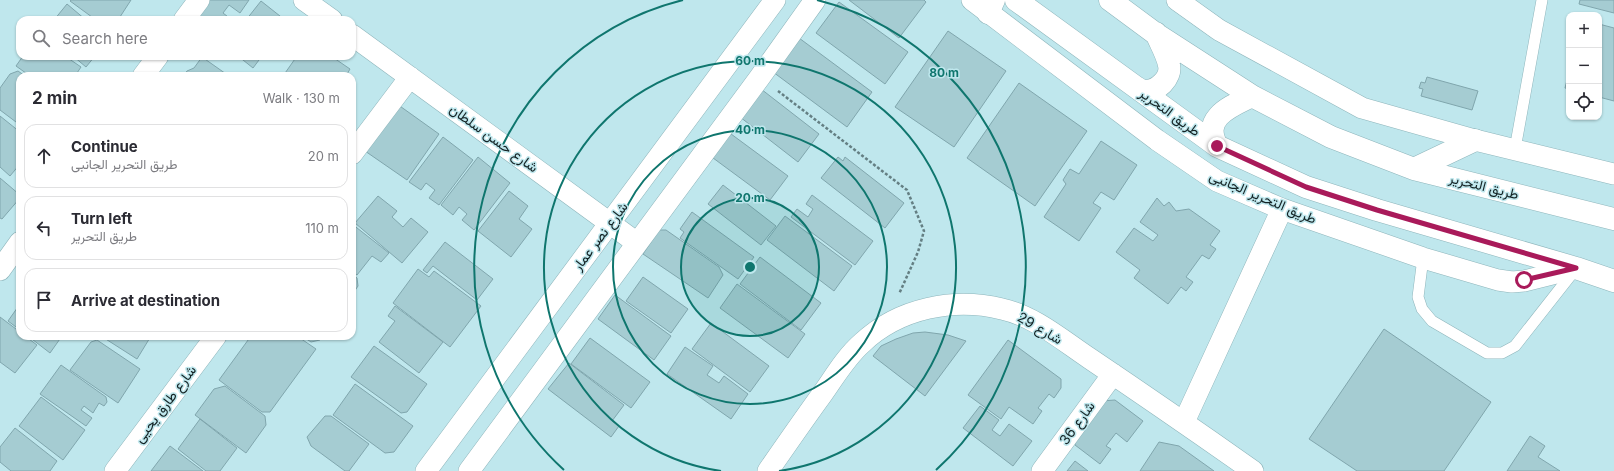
<!DOCTYPE html>
<html lang="en">
<head>
<meta charset="utf-8">
<style>
	body { margin:0; font-family:Inter,Vazirmatn,sans-serif; background:#f2f2f3; color:#2b2b33 }
	.controls { position:absolute; right:12px; top:12px; display:grid; overflow:hidden; border-radius:8px; box-shadow:0 1px 3px #0004 }
	.controls button { width:36px; height:36px; display:grid; place-items:center; padding:0; border:0; border-bottom:1px solid #e1e1e2; background:#fff; color:#2b2b33; font:20px sans-serif }
	.stop { position:absolute; width:12px; height:12px; margin:-9px; border:3px solid #a91a5a; border-radius:50%; background:#fff }
	.stop.end { background:#a91a5a; border-color:#fff; box-shadow:0 1px 4px #0008 }
	.list { margin:0; padding:0; list-style:none }
	h2 { display:flex; justify-content:space-between; align-items:center; height:52px; margin:0; padding:0 16px; font-size:17px }
	h2 small { font-size:13px; font-weight:400; color:#7c7c81 }
	.list li { display:grid; grid-template-columns:26px 1fr auto; gap:12px; align-items:center; box-sizing:border-box; height:64px; margin:0 8px 8px; padding:0 8px; border:1px solid #e1e1e2; border-radius:12px }
	.list b { display:block; font-size:15px; white-space:nowrap }
	.list p { margin:0; font-size:13px; white-space:nowrap; color:#7c7c81 }
	.list em { font-size:13px; font-style:normal; color:#7c7c81 }
	.icon { flex:none; width:22px; height:22px; fill:none; stroke:currentColor; stroke-width:2; stroke-linecap:round; stroke-linejoin:round }
	.map { position:relative; flex:none; width:1614px; height:471px; overflow:hidden }
	.search { position:absolute; background:#fff; box-shadow:0 1px 3px #0004; left:16px; top:16px; width:340px; height:44px; display:flex; align-items:center; gap:10px; box-sizing:border-box; padding:0 14px; border-radius:12px; color:#7c7c81; font-size:15px }
	.panel { position:absolute; background:#fff; box-shadow:0 1px 3px #0004; left:16px; top:72px; width:340px; height:268px; border-radius:12px }
	.map>svg:first-child { display:block }
</style>
</head>
<body>
<div class="map">
<svg width="1614" height="471" viewBox="0 0 1614 471">
	<rect width="100%" height="100%" fill="#bfe7ed"/>
	<path fill="#a5ccd2" stroke="#80a6ad" d="M71,0H131L118,20H96L70,1Z
		M201,0H249L240,13L229,5L223,13L232,20H198L191,14Z
		M849,0H924L926,2L899,38Z
		M1580,0H1614V13L1579,4Z
		M261,1L285,20H246Z
		M839,2L908,52L885,84L816,33Z
		M67,4L86,20H54Z
		M1599,24L1614,28V101L1599,97Z
		M948,31L1006,71L954,147L895,107Z
		M799,38L872,92L847,127L773,72Z
		M23,56H65L81,67L75,76H30L16,66Z
		M73,56H95L86,67Z
		M238,56H262L253,68Z
		M297,56H331L350,69L346,76H283Z
		M202,57L229,76H183L187,71L194,68Z
		M18,71L25,76H20V125L0,110V88L10,74Z
		M1569,72V89L1565,88Z
		M1427,77L1478,91L1472,110L1421,96L1423,89L1419,88L1421,82L1425,83Z
		M1019,83L1087,131L1035,206L967,158Z
		M761,89L819,134L798,162L740,117Z
		M397,104L439,134L407,180L365,151Z
		M0,116L20,132V164L10,176L0,167Z
		M727,131L788,176L770,200L709,155Z
		M443,137L473,160L439,205L429,198L435,190L426,183L421,190L409,182Z
		M1101,141L1137,165L1114,200L1101,192L1093,203L1101,208L1079,241L1044,217L1066,184L1063,180L1070,169L1079,174Z
		M478,157L510,183L474,230L462,220L467,214L459,207L453,215L441,205Z
		M838,157L843,161L845,157L904,203L885,228L821,178Z
		M0,178L20,195V198L2,219L0,218Z
		M723,185L776,226L761,245L708,204Z
		M509,191L528,206L519,219L532,229L511,257L478,231Z
		M812,195L873,241L855,265L791,217L797,209L808,217L813,209L806,204Z
		M378,196L397,211L392,217L403,227L411,218L428,232L402,263L355,223Z
		M1157,198L1164,206L1169,202L1176,211L1189,209L1220,231L1210,245L1216,249L1209,259L1202,255L1186,277L1193,282L1186,291L1181,287L1168,304L1134,278L1140,270L1116,252L1134,228L1153,241L1158,235L1140,222Z
		M692,212L754,257L738,279L680,238L684,232L680,229Z
		M785,216L852,266L834,291L767,240Z
		M352,224L389,253L381,262L372,256L357,275L352,271Z
		M659,230H666L719,267L723,275L708,298L643,254Z
		M445,242L493,279L477,300L433,266L427,273L423,270Z
		M760,257L821,303L801,330L740,284Z
		M418,269L429,277L434,271L481,306L450,347L393,303Z
		M352,274L357,278L358,286L352,295Z
		M643,277L688,309L671,333L626,301Z
		M737,284L805,334L788,358L720,308Z
		M615,295L671,336L654,360L598,319Z
		M20,304V330L8,321Z
		M395,306L443,342L419,373L379,342L395,321L388,316Z
		M0,317L20,332V336H25L37,345L15,373L0,362Z
		M711,323L769,366L750,392L692,349Z
		M1384,329L1491,402L1444,471H1357L1309,439Z
		M925,332L948,335L966,341L925,396L873,356L881,346L896,339L913,333Z
		M28,336H62L50,353Z
		M101,336H151L137,359Z
		M251,336H297L316,349L270,412H262L219,380Z
		M302,336H323L320,340L311,342Z
		M590,338L650,382L631,408L571,364Z
		M97,340L140,369L118,403L70,370L91,342Z
		M1008,340L1061,379V388L1054,398L1049,394L1038,408L1042,411L1033,424L1009,407L1001,419L968,395Z
		M374,346L427,384L407,412L401,413L351,377Z
		M685,347L713,366L707,375L719,383L724,376L748,394L731,419L667,374Z
		M569,363L624,405L612,421L619,426L611,437L548,389Z
		M61,365L106,397L107,402L104,406L99,403L93,413L84,406L81,410L92,418L86,426L40,394Z
		M355,384L413,426L394,452L385,453L333,415Z
		M225,386L265,416L266,425L246,453L195,415L214,389Z
		M41,397L85,430L63,460L19,426Z
		M1115,400L1143,421L1127,442L1116,433L1106,446L1111,449L1100,464L1075,445V436L1101,401Z
		M980,406L999,420L992,430L1000,436L1009,424L1032,441L1013,466L963,428Z
		M325,416H331L369,444L349,471H345L311,446L307,437Z
		M200,419L237,448L220,471H206L178,449Z
		M15,428L57,461L50,471H11L0,462V447Z
		M1530,436L1545,446L1538,457L1560,471H1507Z
		M1159,442L1179,446L1214,471H1140Z
		M170,446L203,471H151Z
		M1075,461L1088,471H1067Z"/>
	<g fill="none" stroke-linecap="round" stroke-linejoin="round">
		<g stroke="#8eb5bb" stroke-width="12">
			<path id="lane" d="M1515,149L1542,0
				M1423,258L1418,297L1422,309L1432,321L1487,353H1502L1515,346L1574,271"/>
		</g>
		<g stroke="#8eb5bb" stroke-width="22">
			<path id="street" d="M304,0L332,20
				M972,0L1157,140L1217,181L1282,209L1423,258L1498,280L1512,282L1524,281L1576,268
				M1177,0L1219,30L1362,108L1475,140L1614,174
				M184,20L199,0
				M352,35L637,243
				M143,76L158,56
				M352,154L410,77
				M0,270L20,242
				M1184,422L1282,209
				M115,471L216,336
				M426,471L775,0
				M469,471L760,77L815,0
				M768,471C786,445 804,419 823,393C835,376 846,357 862,343C899,308 954,297 1002,309C1034,316 1062,340 1089,358C1144,395 1199,433 1253,471
				M1042,471L1113,374"/>
		</g>
		<g stroke="#8eb5bb" stroke-width="23">
			<path id="secondary" d="M1016,0L1217,146L1306,187L1377,210L1576,268L1614,281
				M1110,0L1156,34L1252,96L1331,137L1414,169L1614,219
				M988,13L994,0
				M1136,87C1138,88 1141,91 1144,91C1157,92 1172,78 1169,65C1167,54 1160,43 1156,33
				M1217,146C1201,117 1232,106 1252,96
				M1414,169L1475,140"/>
		</g>
		<path stroke="#647f83" stroke-width="2.5" stroke-dasharray="3 2" stroke-linecap="butt" d="M778,91L907,190L924,231L918,252L899,294"/>
		<use href="#lane" stroke="#fff" stroke-width="11"/>
		<use href="#street" stroke="#fff" stroke-width="21"/>
		<use href="#secondary" stroke="#fff" stroke-width="22"/>
	</g>
	<g fill="none" stroke-linecap="round" stroke-linejoin="round">
		<path stroke="#a91a5a" stroke-width="5" d="M1217,146L1306,187L1377,210L1576,268L1524,280"/>
	</g>
	<circle cx="750" cy="267" r="69" fill="#0f766e" fill-opacity=".12"/>
	<g fill="none" stroke="#0f766e" stroke-width="2">
		<circle cx="750" cy="267" r="69"/>
		<circle cx="750" cy="267" r="137"/>
		<path d="M721 471A206 206 0 1 1 779 471"/>
		<path d="M564 470A275 275 0 0 1 683 0M817 0A275 275 0 0 1 936 470"/>
	</g>
	<g text-anchor="middle" stroke-width="3" stroke-linejoin="round" paint-order="stroke">
		<g font-size="14" fill="#142325" stroke="#bfe7ed">
			<text transform="translate(1170 112) rotate(36)" y="5">طريق التحرير</text>
			<text transform="translate(494 138) rotate(36)" y="5">شارع حسن سلطان</text>
			<text transform="translate(1484 186) rotate(14)" y="5">طريق التحرير</text>
			<text transform="translate(1263 197) rotate(23)" y="5">طريق التحرير الجانبى</text>
			<text transform="translate(600 236) rotate(-53)" y="5">شارع نصر عمار</text>
			<text transform="translate(1040 328) rotate(30)" y="5">شارع 29</text>
			<text transform="translate(165 404) rotate(-53)" y="5">شارع طارق يحيى</text>
			<text transform="translate(1077 423) rotate(-54)" y="5">شارع 36</text>
		</g>
	</g>
	<circle cx="750" cy="267" r="6" fill="#0f766e" stroke="#bfe7ed" stroke-width="2"/>
	<g font-size="12" text-anchor="middle" font-weight="bold" fill="#0f766e" stroke="#bfe7ed" stroke-width="3" stroke-linejoin="round" paint-order="stroke">
		<text x="750" y="65">60 m</text>
		<text x="944" y="77">80 m</text>
		<text x="750" y="134">40 m</text>
		<text x="750" y="202">20 m</text>
	</g>
</svg>
<div class="controls">
<button>+</button>
<button>−</button>
<button><svg class="icon" aria-label="locate" viewBox="0 0 24 24"><circle cx="12" cy="12" r="6"/><path d="M12 2v4M12 18v4M2 12h4M18 12h4"/></svg></button>
</div>
<div class="stop" style="left:1524px;top:280px"></div>
<div class="stop end" style="left:1217px;top:146px"></div>
<div class="search"><svg class="icon" aria-label="search" viewBox="0 0 24 24"><circle cx="10" cy="10" r="6"/><path d="M15 15l6 6"/></svg>Search here</div>
<section class="panel">
<h2>2 min<small>Walk · 130 m</small></h2>
<ul class="list">
<li><svg class="icon" aria-label="ahead" viewBox="0 0 24 24"><path d="M12 20V5M6 11l6-6 6 6"/></svg><div><b>Continue</b><p>طريق التحرير الجانبى</p></div><em>20 m</em></li>
<li><svg class="icon" aria-label="left" viewBox="0 0 24 24"><path d="M17 20v-9H6M10 6l-5 5 5 5"/></svg><div><b>Turn left</b><p>طريق التحرير</p></div><em>110 m</em></li>
<li><svg class="icon" aria-label="arrive" viewBox="0 0 24 24"><path d="M6 21V4h12l-3 4 3 4H6"/></svg><div><b>Arrive at destination</b></div></li>
</ul>
</section>
</div>
</body>
</html>
